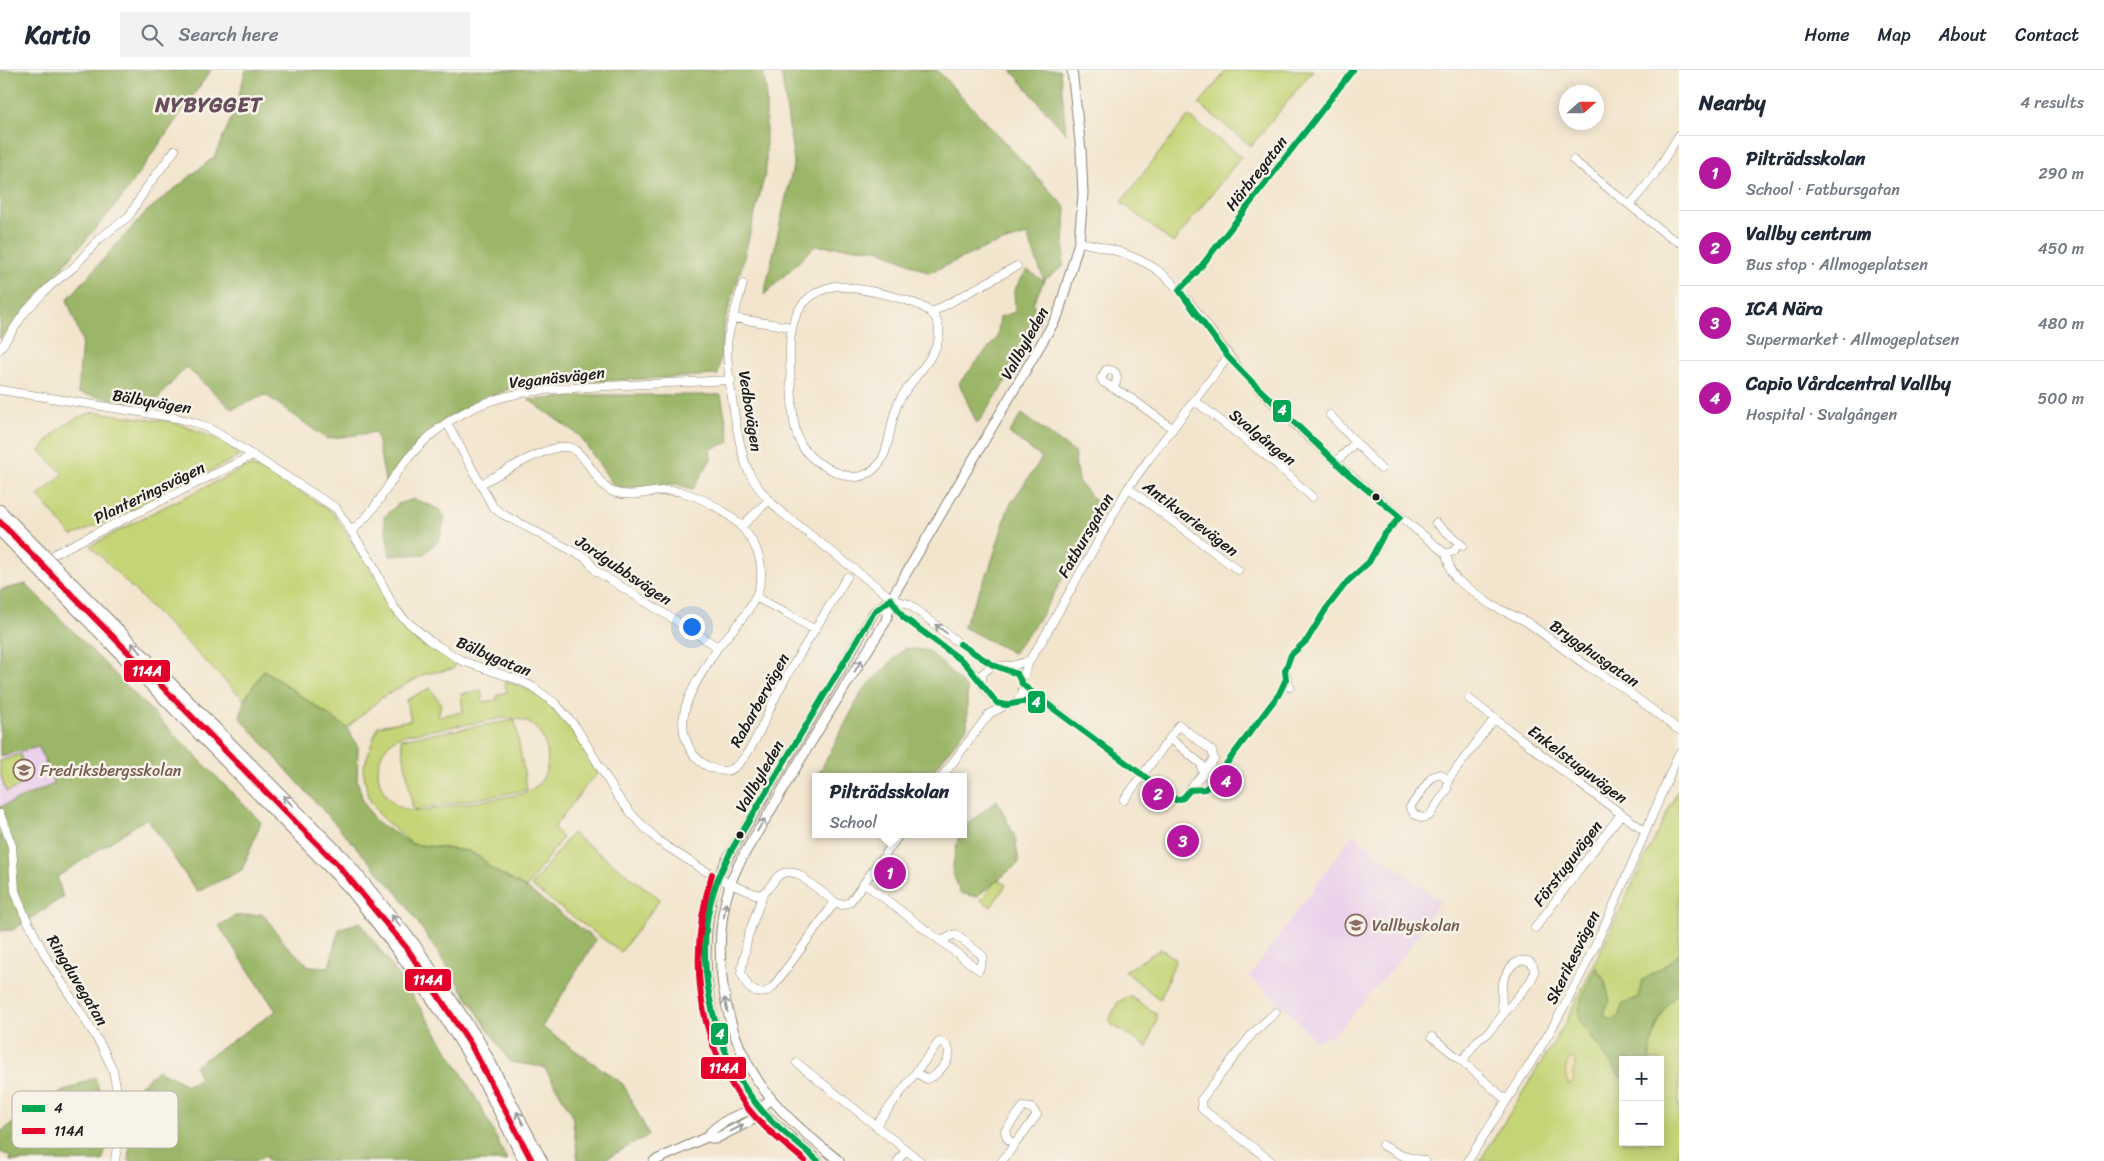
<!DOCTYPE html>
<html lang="en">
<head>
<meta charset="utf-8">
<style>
	body { margin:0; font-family:Sriracha,sans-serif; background:#f2f2f3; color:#1f2937 }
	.controls { position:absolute; right:15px; bottom:15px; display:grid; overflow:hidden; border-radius:0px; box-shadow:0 2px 12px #0003 }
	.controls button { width:45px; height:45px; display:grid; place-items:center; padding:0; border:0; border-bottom:1px solid #e0e1e3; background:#fff; color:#1f2937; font:25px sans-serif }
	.compass { position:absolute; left:1559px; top:15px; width:45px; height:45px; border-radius:50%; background:#fff; box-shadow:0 2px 12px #0003; rotate:69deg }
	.you { position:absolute; left:691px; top:556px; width:18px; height:18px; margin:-12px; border:4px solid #fff; border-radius:50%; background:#1a73e8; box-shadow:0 0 0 8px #1a73e833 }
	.badge { display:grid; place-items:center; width:32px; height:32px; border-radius:50%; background:#b5179e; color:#fff; font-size:16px; font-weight:700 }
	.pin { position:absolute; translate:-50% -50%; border:2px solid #fff; box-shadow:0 1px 5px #0006 }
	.popup { position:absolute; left:812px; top:703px; width:155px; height:65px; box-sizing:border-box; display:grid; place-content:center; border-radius:0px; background:#fff; filter:drop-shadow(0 1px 4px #0005); font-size:16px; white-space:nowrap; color:#747a83 }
	.popup b { font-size:19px; color:#1f2937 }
	.popup::after { content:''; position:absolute; left:50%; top:100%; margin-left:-10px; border:10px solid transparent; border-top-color:#fff }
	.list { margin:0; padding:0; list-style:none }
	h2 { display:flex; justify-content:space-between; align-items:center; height:65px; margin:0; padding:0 20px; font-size:21px }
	h2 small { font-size:16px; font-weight:400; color:#747a83 }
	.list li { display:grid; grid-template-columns:32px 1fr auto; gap:15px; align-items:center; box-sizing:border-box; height:75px; padding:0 20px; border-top:1px solid #e0e1e3 }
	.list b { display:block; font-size:19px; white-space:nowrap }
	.list p { margin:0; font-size:16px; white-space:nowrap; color:#747a83 }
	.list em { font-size:16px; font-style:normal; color:#747a83 }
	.icon { flex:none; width:28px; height:28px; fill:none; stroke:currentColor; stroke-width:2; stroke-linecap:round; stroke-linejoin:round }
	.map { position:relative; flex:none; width:1679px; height:1091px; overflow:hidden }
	header { display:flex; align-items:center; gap:30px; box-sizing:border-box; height:70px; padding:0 25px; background:#fff; border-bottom:1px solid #e0e1e3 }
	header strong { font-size:24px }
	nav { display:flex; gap:28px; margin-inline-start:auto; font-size:18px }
	.search { width:350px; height:45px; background:#f2f2f3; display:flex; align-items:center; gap:12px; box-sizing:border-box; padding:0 18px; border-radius:0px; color:#747a83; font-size:19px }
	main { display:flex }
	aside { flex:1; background:#fff }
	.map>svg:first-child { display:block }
</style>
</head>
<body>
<header>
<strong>Kartio</strong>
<div class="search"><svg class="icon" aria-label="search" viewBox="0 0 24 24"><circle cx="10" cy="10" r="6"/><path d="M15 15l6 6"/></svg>Search here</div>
<nav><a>Home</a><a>Map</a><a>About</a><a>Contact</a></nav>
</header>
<main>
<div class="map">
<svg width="1679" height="1091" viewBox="0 0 1679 1091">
	<rect width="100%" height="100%" fill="#f7f3e8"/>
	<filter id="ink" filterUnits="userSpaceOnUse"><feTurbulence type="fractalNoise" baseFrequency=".02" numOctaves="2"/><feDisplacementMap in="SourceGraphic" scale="10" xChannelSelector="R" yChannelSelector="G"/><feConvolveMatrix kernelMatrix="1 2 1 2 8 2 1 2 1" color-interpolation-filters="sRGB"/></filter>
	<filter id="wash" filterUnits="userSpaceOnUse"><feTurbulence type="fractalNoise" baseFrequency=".0096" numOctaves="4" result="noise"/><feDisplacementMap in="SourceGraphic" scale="20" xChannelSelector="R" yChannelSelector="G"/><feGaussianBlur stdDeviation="1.12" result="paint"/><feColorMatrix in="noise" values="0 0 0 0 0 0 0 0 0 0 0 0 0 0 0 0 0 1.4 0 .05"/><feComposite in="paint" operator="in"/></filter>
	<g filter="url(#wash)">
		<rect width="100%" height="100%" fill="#f3e5cd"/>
		<path fill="#ebd1eb" d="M39,677L54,714L0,737V686Z
			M1353,764L1440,831L1409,879L1351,946L1332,966L1315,971L1288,940L1249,907Z"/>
		<path fill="#c4d476" stroke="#707849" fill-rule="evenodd" d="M1227,0H1313L1251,76L1199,34Z
			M1188,46L1241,87L1173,173L1121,132Z
			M94,342L172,352L198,361L232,376L236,382L238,387L136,438L72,466L38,426L63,404L40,381C56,359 68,350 94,342Z
			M248,396L267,400L332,442L411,560L456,593L453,599L425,604L381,628L347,658L264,600L244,630L90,476L156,441Z
			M504,611C513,614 522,616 530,621C562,639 581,673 598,704L590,711L554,757L562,768L526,818L490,798L483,789L468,781L412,774L381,747L368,727L363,699L378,656L411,650L406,630L430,618L441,634L438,646L463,642L461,624L481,620L483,632L497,630V625L507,622ZM503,648C514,649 524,648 533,656C552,672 554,706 531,720C527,722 521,724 517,725L422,741C418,741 411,742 407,740C376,731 367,688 395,669C398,666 405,665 409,664Z
			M515,650L527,720L413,740L401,669Z
			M20,684L27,705C23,715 16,719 6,722L0,703V691Z
			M1679,718V1091H1480L1565,954ZM1623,990H1660V1072H1623Z
			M572,763L660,829L621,882L531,816Z
			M997,809L1006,815L991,837L981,830Z
			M1161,879L1176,889L1160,930L1125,901Z
			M1129,926L1156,943L1157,949L1147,977L1108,952L1118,932Z"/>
		<path fill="#9bb667" stroke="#5c6942" d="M0,0H211L120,130L0,269Z
			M246,0H763L766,20V100L741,199L725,251L718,305L603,311H525L445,349L421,369L401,392L386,416L376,362L327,369L266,325L232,339L186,297L151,336L78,323L82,270L67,230L146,142L214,87L233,45Z
			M781,0H937L1066,138L1063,197L1044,210L1027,165L989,176L929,203L878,179L815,176L764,225L794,92Z
			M1011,0H1060L1066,64Z
			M1027,200L1044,211L1033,233L1040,253L1000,321L977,354L959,313L997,268L1000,247L1015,242L1014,220Z
			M592,325H721L730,372L710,379L711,389L693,419L676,414L625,418L614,416L580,366L529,330Z
			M1022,344L1074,382L1078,411L1102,440L1041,546L1013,583L963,557L990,497L1009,436L1042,388L1009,363Z
			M413,429L432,436L441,441L445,448L439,470L424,484L390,486L384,447L398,434Z
			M26,514L261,752L242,800L197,822L147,748L57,807L63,827L13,860L0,861V737L54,714L39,677L0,686V520Z
			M905,578L929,581L967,618V657L929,707H817L863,620Z
			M264,600L347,658L358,677L357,709L363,731L375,751L412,774L468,781L483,789L490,798L526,818L596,870L542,957L623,1014L649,1065L602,1091H578L572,1044L544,997L510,992L401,827L240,648L244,630Z
			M997,730L1015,767L1019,793L976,827L960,823L952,800L959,764H964V757Z
			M263,844L286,875L309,896L329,897L339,859L360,852C415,928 469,1005 507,1091H268L266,1086L255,1091H128L137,1018L158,1000L187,1015L200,1009L195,996L276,941L219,856L235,846Z
			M1679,883V923C1659,938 1653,966 1649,990H1623L1622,1009L1580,951C1576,932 1588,914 1596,897L1605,911L1610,931L1605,940V947L1612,950L1618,947L1623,933L1638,928L1642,911L1671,891Z
			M95,1007C104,1034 113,1063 102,1091H10V1086L0,1082V1062L53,1026Z"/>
		<path fill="#eeda9e" stroke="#857b5d" d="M1570,988L1574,989L1576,992L1573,1002L1574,1012L1569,1015C1564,1008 1564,996 1570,988Z"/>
	</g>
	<g filter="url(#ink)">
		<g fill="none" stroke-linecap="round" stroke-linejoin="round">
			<g stroke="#888074" stroke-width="9">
				<path id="minor" d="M1573,90L1668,166L1679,172
					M1630,135L1653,107L1679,65
					M1079,172C1107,177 1137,185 1160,202C1194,229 1217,275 1247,307C1308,372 1377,428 1446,484L1451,501L1456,509L1491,535L1527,552L1587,596L1622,617L1679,660
					M743,214C738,232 732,249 728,267C724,289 738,378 748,400C755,416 767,429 781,442L886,524L903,547L965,593L981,611
					M835,216C856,218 923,228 935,247C953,278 908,309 898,333C890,351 890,379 879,394C874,401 865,406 857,407C846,407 837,403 828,398C790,380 794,350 791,314C789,273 784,227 835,216Z
					M1179,220L1196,203L1353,0
					M931,243L1017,196
					M733,248L791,257
					M0,279L25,242L49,217L74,197L99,169L129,146L147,117L175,80
					M1113,318C1119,310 1119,299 1106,300L1101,308L1103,312L1132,329L1173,359
					M0,320L177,348L196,353L216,362L336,438L372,493L393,536L403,548L430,571L462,591L519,610L533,617L556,634L576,657L618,727L636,749L660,772L700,798L730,814L758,825C776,821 772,795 798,804L835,832L842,835L850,832L900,764
					M1195,331L1273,391L1312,427
					M1330,345L1381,399
					M447,353L493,437L502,444L586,488L596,501L718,577C730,563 744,549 753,532C782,479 728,434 681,422C660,416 635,430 613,422C596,415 586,381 568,377C548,374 500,404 481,414
					M1336,392L1355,373
					M1128,418L1238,500
					M1436,453L1463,476
					M741,457L769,430
					M352,460C372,445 382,425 396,404C406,390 418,376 431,365C485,319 539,320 606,316C647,314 689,312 731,310
					M56,483L253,385
					M1446,484L1454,481L1459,473
					M755,527L785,542L815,560
					M891,529L909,534L960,574L993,595
					M718,577C702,604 674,638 686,670C690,682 696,690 707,696C716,700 727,704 735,697C754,682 768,640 780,618C801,580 825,544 847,507
					M993,595C1009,596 1024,605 1023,623C1009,647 993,631 982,615V604Z
					M1003,596H1011L1029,591
					M1022,610L1029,591L1042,571L1128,418L1149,389L1228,287
					M1023,615L1176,730L1183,728L1214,689L1212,681L1179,655L1170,668
					M1290,617L1285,601L1291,585L1307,570L1326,539L1347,512L1369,492L1383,466L1400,447
					M1469,629L1580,714L1645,761
					M1016,632L1044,633
					M942,707L989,644L1006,635
					M1448,710L1440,704L1432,707L1410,737L1414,744L1422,748L1429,746L1447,720L1448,710L1495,648
					M1190,720L1205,719L1211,714L1279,624L1286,609
					M1124,730L1170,668L1201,694L1203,704
					M0,744L12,776L15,821L24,844L46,887L102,977L113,1000L121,1044L115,1091
					M864,813L979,900L983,886L955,864L941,871
					M763,824L748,866L741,903L749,918C759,924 764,925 773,917L835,832
					M1535,858L1621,744
					M1503,945C1502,936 1501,926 1502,917C1509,878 1546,887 1530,912L1487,964L1478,970L1462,991L1506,1030
					M1432,967L1462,991
					M797,993L920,1091
					M876,1055L939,972C963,978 938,1007 927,1009L916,1003
					M1382,1075L1403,1086L1425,1091
					M898,1091L906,1080
					M1002,1091L1037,1045L1032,1038L1023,1037L1005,1061L1007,1068L1014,1075
					M1271,1091L1202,1039L1201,1030L1252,964L1276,942
					M1468,1091C1496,1045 1528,1000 1555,953C1604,867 1640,773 1679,683"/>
			</g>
			<g stroke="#888074" stroke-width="11">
				<path id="major" d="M707,1067L715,1069L758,1047L760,1039L771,1029
					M654,1091L707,1067C715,1053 745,1040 760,1039
					M818,1091C797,1071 770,1053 752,1029C710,974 698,899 711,831C717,798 745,760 762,730C799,668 838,605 874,542L891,529
					M839,1091C810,1067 779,1043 758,1011C722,957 710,877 730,815C739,788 758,763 772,738C808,675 847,613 886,551L891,529L1058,245L1079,172L1083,124L1081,80L1072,0"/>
			</g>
			<g stroke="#888074" stroke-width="12">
				<path id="highway" d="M0,440L344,788L415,875L479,971L542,1091
					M0,461L349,818C389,868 427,919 461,973C485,1011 504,1051 524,1091"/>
			</g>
			<use href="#minor" stroke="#fff" stroke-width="8"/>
			<use href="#major" stroke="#fff" stroke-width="9"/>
			<use href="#highway" stroke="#fff" stroke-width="10"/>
			<g stroke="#f7f3e8" stroke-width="10">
				<path id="bus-1" d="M1179,220L1228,287L1253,313L1348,404L1400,447
					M1179,220L1196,203L1353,0
					M891,529L903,547L965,593L997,633L1006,635L1028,631L1046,633L1176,730L1183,728L1190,720
					M960,574L993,595L1017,604L1023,615L1052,638
					M1190,720L1205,719L1211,714L1279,624L1286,609L1285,601L1291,585L1307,570L1326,539L1347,512L1369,492L1383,466L1400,447
					M818,1091C796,1071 769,1053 752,1028C711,973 692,884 715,817C719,804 726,792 732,779L874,542L891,529"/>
			</g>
			<g stroke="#f7f3e8" stroke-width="10">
				<path id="bus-2" d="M0,452L337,794L408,880L471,975L532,1091
					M712,804C688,883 695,965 744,1033C760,1056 784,1073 805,1091"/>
			</g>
			<use href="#bus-1" stroke="#00a651" stroke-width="6"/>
			<use href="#bus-2" stroke="#e4002b" stroke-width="6"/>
		</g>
		<defs><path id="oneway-shaft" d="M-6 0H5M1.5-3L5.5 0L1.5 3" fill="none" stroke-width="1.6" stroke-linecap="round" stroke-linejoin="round" transform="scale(1.25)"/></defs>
		<g stroke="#999">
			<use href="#oneway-shaft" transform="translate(941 559) rotate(-143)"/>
			<use href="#oneway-shaft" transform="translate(136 578) rotate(-135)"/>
			<use href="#oneway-shaft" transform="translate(858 596) rotate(-59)"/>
			<use href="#oneway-shaft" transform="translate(288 731) rotate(-134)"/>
			<use href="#oneway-shaft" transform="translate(761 755) rotate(-59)"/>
			<use href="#oneway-shaft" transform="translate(725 840) rotate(-81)"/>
			<use href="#oneway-shaft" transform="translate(396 851) rotate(-128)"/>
			<use href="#oneway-shaft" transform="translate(726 935) rotate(-102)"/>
			<use href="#oneway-shaft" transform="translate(520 1048) rotate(-118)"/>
			<use href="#oneway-shaft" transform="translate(737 1058) rotate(-28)"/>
		</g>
	</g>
	<defs>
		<g id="school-ring" transform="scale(1.125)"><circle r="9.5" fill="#f7f3e8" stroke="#8d6e63" stroke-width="1.5"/><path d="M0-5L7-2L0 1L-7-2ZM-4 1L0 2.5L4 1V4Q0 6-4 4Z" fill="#8d6e63"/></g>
	</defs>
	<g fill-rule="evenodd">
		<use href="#school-ring" x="24" y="700"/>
		<use href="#school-ring" x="1356" y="855"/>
	</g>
	<g fill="#1c1c1c" stroke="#f7f3e8" stroke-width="2">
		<circle cx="1376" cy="427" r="4.5"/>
		<circle cx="740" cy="765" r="4.5"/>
	</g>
	<g text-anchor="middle" stroke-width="5" stroke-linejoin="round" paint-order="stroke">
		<g font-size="16" fill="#1c1c1c" stroke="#f7f3e8">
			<text transform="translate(1256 103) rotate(-52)" y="6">Härbregatan</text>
			<text transform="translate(1024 273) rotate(-61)" y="6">Vallbyleden</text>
			<text transform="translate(557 307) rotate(-6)" y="6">Veganäsvägen</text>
			<text transform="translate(152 331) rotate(10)" y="6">Bälbyvägen</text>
			<text transform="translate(751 341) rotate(81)" y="6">Vedbovägen</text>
			<text transform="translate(1263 367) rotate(39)" y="6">Svalgången</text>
			<text transform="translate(149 422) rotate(-26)" y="6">Planteringsvägen</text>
			<text transform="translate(1191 448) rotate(37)" y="6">Antikvarievägen</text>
			<text transform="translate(1085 465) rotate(-60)" y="6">Fatbursgatan</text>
			<text transform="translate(624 500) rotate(34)" y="6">Jordgubbsvägen</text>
			<text transform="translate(1595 583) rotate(35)" y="6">Brygghusgatan</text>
			<text transform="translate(494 586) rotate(23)" y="6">Bälbygatan</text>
			<text transform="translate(759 630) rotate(-61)" y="6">Rabarbervägen</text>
			<text transform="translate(1578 694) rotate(37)" y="6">Enkelstuguvägen</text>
			<text transform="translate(759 706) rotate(-60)" y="6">Vallbyleden</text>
			<text transform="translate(1567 793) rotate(-53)" y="6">Förstuguvägen</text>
			<text transform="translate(1572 887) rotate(-64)" y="6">Skerikesvägen</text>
			<text transform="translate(78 910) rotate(59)" y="6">Ringduvegatan</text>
		</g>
		<g font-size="16" fill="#785e54" stroke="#f7f3e8" text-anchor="start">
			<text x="40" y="706">Fredriksbergsskolan</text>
			<text x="1372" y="861">Vallbyskolan</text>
		</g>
		<g font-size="21" font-weight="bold" letter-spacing="1" fill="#684d5a" stroke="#f7f3e8">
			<text x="209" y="42">NYBYGGET</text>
		</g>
	</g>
	<rect x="12" y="1021" width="166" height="57" rx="8" fill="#f7f3e8" stroke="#b5b2ab" stroke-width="1"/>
	<rect x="22" y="1035" width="23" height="7" fill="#00a651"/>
	<rect x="22" y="1058" width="23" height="6" fill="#e4002b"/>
	<g font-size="14" fill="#1c1c1c">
		<text x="54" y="1043">4</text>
		<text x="54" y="1066">114A</text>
	</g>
	<g stroke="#f7f3e8" stroke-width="2">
		<rect x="1272" y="329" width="20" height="24" rx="5" fill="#00a651"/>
		<rect x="123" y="589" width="48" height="24" rx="5" fill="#e4002b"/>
		<rect x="1027" y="620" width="19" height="24" rx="5" fill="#00a651"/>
		<rect x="404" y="898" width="48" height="24" rx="5" fill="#e4002b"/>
		<rect x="710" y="952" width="19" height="24" rx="5" fill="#00a651"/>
		<rect x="700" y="986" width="47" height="24" rx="5" fill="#e4002b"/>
	</g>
	<g font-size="14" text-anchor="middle" font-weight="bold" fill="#fff">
		<text x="1282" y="345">4</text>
		<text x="147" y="606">114A</text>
		<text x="1036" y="637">4</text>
		<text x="428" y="915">114A</text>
		<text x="720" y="969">4</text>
		<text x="724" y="1003">114A</text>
	</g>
</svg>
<div class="controls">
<button>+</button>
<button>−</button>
</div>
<svg class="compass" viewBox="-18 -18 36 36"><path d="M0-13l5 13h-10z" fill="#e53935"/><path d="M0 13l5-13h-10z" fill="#747a83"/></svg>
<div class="you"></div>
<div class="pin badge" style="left:890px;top:803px">1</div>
<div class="popup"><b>Pilträdsskolan</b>School</div>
<div class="pin badge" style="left:1158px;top:724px">2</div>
<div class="pin badge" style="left:1183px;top:771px">3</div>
<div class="pin badge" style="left:1226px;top:711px">4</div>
</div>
<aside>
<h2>Nearby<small>4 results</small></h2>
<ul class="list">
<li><span class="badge">1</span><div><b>Pilträdsskolan</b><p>School · Fatbursgatan</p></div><em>290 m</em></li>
<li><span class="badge">2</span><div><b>Vallby centrum</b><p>Bus stop · Allmogeplatsen</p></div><em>450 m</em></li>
<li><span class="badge">3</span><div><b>ICA Nära</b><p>Supermarket · Allmogeplatsen</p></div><em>480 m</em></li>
<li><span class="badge">4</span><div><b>Capio Vårdcentral Vallby</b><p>Hospital · Svalgången</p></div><em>500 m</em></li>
</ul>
</aside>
</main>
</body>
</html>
